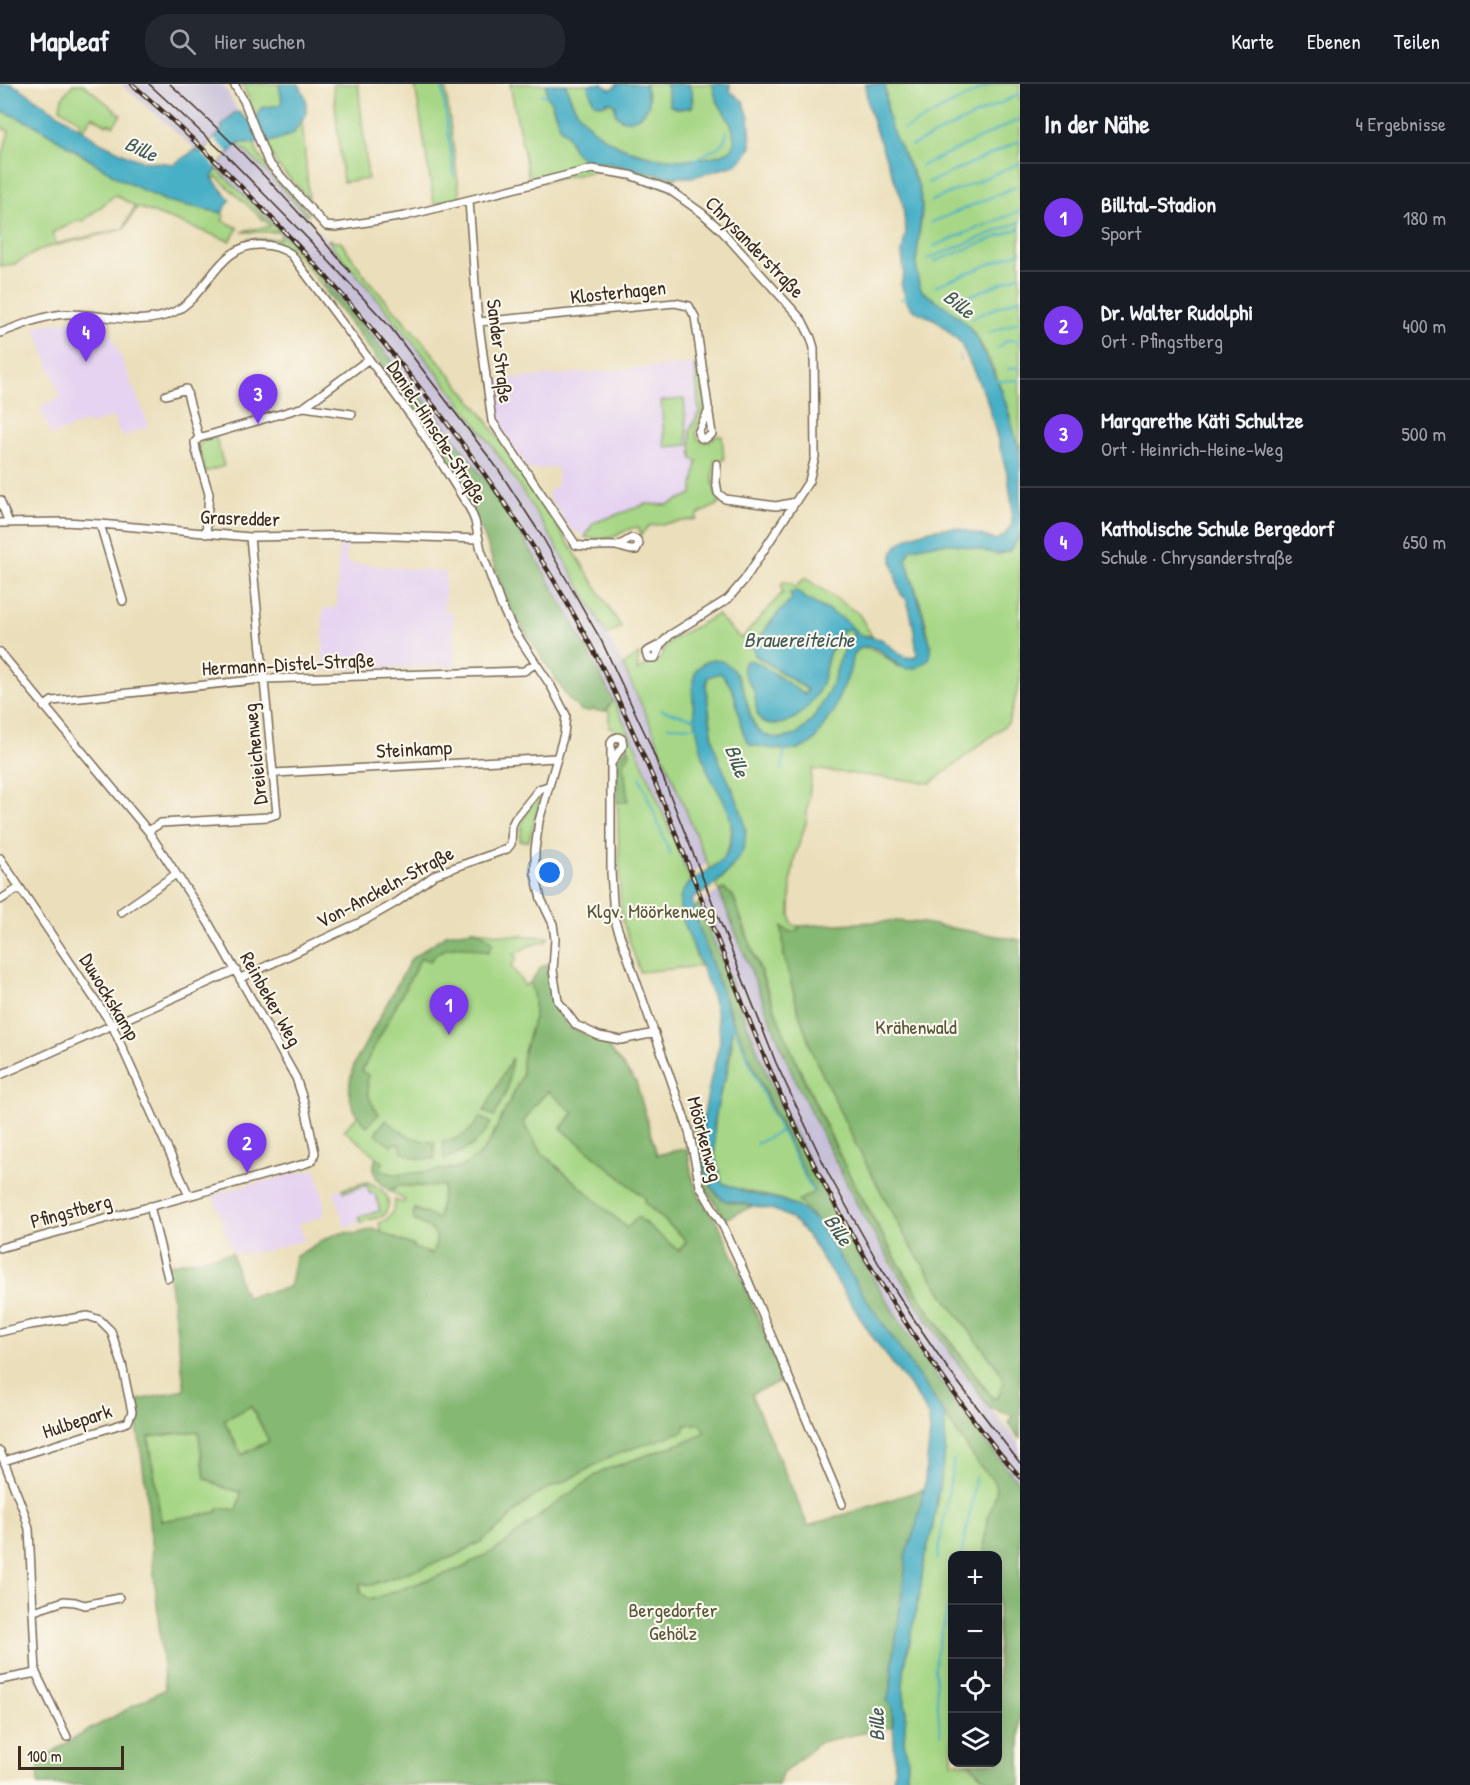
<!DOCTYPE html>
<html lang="de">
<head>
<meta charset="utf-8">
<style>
	body { margin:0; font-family:"Patrick Hand",sans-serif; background:#242831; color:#f1f3f6 }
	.controls { position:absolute; right:18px; bottom:18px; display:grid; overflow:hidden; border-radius:12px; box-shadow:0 3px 15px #0003 }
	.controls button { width:54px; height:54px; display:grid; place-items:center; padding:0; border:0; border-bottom:2px solid #363941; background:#171b24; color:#f1f3f6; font:30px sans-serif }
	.scale { position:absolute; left:18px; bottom:15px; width:106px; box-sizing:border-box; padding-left:6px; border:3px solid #3b2a1e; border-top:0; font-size:16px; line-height:21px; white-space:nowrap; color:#3b2a1e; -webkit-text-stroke:4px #fbf7ec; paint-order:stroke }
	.you { position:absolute; left:550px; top:789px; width:21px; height:21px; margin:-15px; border:4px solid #fff; border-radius:50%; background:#1a73e8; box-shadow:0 0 0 9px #1a73e833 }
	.badge { display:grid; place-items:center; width:39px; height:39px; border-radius:50%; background:#7c3aed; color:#fff; font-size:20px; font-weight:700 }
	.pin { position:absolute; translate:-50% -50px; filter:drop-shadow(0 2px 3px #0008) }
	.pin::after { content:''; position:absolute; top:32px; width:21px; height:18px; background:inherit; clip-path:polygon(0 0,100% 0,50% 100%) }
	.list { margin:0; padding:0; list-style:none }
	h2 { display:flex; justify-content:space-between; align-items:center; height:78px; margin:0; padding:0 24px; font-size:26px }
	h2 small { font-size:20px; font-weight:400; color:#9ea1a6 }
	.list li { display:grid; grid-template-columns:39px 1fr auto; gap:18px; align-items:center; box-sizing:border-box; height:108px; padding:0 24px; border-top:2px solid #363941 }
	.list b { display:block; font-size:22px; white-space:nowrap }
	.list p { margin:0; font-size:20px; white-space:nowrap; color:#9ea1a6 }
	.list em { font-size:20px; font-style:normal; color:#9ea1a6 }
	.icon { flex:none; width:33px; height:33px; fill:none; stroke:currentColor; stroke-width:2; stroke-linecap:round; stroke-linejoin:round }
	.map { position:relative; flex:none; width:1020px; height:1701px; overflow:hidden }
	header { display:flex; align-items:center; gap:36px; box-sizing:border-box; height:84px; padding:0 30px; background:#171b24; border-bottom:2px solid #363941 }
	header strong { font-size:28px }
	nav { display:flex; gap:33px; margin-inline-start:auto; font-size:21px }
	.search { width:420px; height:54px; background:#242831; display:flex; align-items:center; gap:15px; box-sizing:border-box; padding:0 21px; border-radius:24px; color:#9ea1a6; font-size:22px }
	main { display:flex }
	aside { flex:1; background:#171b24 }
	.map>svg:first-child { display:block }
</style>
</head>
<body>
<header>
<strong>Mapleaf</strong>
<div class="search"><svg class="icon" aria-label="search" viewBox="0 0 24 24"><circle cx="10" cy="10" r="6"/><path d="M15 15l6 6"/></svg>Hier suchen</div>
<nav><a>Karte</a><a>Ebenen</a><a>Teilen</a></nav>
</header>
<main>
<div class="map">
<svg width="1020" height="1701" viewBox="0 0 1020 1701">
	<rect width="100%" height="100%" fill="#fbf7ec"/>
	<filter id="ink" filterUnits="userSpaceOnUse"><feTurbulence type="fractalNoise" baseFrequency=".0167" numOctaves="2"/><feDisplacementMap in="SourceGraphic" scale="12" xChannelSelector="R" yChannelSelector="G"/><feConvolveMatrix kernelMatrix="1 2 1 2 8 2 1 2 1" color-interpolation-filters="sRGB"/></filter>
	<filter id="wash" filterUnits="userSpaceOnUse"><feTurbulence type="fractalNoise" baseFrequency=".008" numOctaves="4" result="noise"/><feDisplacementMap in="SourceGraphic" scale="24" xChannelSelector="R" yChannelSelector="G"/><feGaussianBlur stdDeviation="1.35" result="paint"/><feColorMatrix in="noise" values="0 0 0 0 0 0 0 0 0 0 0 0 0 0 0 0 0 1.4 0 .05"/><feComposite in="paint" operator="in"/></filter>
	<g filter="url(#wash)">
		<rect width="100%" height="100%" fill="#ebdfbb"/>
		<path fill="#e5d3f1" d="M78,236L107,240L149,342L122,353L112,332L89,342L86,338L51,352L40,322L61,314L35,243L44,240Z
			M695,280L699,328L690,346L692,375L697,376L692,410L667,421L646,420L593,439L585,453L569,443L547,410L557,401L558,383L528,386L499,342L493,296Z
			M339,456H346V479L446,488L444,527L453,529L455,582L323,586V524H337Z
			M315,1085L323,1112L324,1132L299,1139L304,1156L261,1168L232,1169L213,1110Z
			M367,1098L376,1107L383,1132L345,1143L334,1107Z"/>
		<path fill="#c7c0d9" d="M121,0H221L227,7L238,28L234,29L221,43L283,105L399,241L485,353L549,450L587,514L623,581L653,646L707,780L688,791L623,636L488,400L445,342L394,278L307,175L201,70Z
			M719,807L793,992L839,1086L888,1175L921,1227L990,1324L1020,1360V1401L957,1321L903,1243L842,1143L778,1017L699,820Z"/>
		<path fill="#a7d786" stroke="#718052" stroke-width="1.5" fill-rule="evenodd" d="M73,0H83L121,31L113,42L109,39L107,41L92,32L83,46L78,43L81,38L60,24L62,14Z
			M242,0H279L282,18L279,21L261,24L257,33Z
			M333,0H358L368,95L343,98Z
			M415,0H445L460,114L434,120Z
			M510,0H546L549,14L560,43L566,49L574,67L584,76L607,79L670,93H677L666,104L601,86L530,100Z
			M566,0H587L600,21L612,18L621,35C635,39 648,30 649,15C649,10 646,5 645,0H667L669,18L679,25L689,24L693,21L692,7L688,0H713C714,26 739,33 733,64C725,71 713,73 703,74C649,83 578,57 566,0Z
			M885,0H1020V369C1009,327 994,268 963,236C952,226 925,214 920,203C910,180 923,145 922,121C920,94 901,70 891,45C886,30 887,15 885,0Z
			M0,26L35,41L120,95L166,117L222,129L224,132L222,136L238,144L230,157L137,123L124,145L44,164L14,180L0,182V82L9,47L0,43ZM115,111L135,122L123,145L56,160L52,149L79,136L82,138Z
			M302,37L309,115L277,81L267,59L293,50Z
			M245,58L255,60L258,70L271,88L309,130L307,132L269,90L238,60Z
			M217,85C255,122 292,159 327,199L323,203C295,168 295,158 247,157V155H280V148H243L246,146L269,143V141L217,93L214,95L212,93Z
			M331,155L332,158H341L368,196L430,266L483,331L575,469L621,543L607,551C570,483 530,415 485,352C436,284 381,220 328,156Z
			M698,279C700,292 707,316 703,328C701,338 689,350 702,358L710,357L715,352H722L724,376H715C712,391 711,407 721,419L697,431V435L648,442L641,451L638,443C628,444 624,448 615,452C608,456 593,455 585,453L593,439L646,420L667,421L692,410L697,377L692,375L690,346L699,328L695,280Z
			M684,315L688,361L665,363L661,317Z
			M215,352L224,382L205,388L198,363L204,356Z
			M1020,451V598L1008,639L931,699L812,685L806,739L795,772L791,796L790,830L792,841L799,842L798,846L790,848L783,843L784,872L798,926L813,970L856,1061L910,1161L951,1222L1002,1290L1003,1299L999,1312L993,1315L927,1224L895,1173L846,1084L785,953L733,812L724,805L719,807L716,800L731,785L734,777L739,773L746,747L735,709L722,686L714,661L706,601L708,593L720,589C742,608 735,639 751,661C772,665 804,673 818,651C824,643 826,635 834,628C837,614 844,602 849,588C851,584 851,579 852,574C862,550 886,573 898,583L931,564L924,531L906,475L911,465C945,454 963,461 997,470C1010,469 1014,463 1020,451Z
			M805,494L859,530L872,552L861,551C851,543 841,534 830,527C819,520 806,518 797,507L792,512V516L768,540L755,571L807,606L805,610L801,608L760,580L744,587L754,607L759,633L805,625L821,602L830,568L836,561L842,546L850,545L854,553C841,564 839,578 834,594C826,616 808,653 782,654C748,656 751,624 742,601L706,578C702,581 698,583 696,587C686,605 701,668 708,687C712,698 719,706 724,716C736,738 734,772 710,786L653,646L623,581L639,570L637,587L649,579L661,574L666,561L671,556L717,531L741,555L783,508L781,502L783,498L791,499L795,504Z
			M613,616L636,663L691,798L685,804L682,833L700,882L640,888L621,832L616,678L630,669L625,654L618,649L613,650V643H609V627H606Z
			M537,714L540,715L529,757H520C522,734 523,733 537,714Z
			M474,846L503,851L548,853L547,857L528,862L514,871L517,874L511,882L525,902L530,899L534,914V933L522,975V992L488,1061L479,1071L460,1084L396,1091L379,1086L383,1078L344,1046L357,1033C350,1013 348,999 355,979L411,875L447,850Z
			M730,929L769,1020L814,1108L798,1117L817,1137C805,1128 794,1120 780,1115C761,1109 741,1109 722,1099C711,1069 713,1037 721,1007C722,1002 724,998 726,994C731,976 735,947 730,929Z
			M548,1007L574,1029L561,1044L647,1115L644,1118L686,1156V1158L678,1167L628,1145L542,1069L523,1039L535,1021Z
			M367,1098C383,1104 396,1115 383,1132L361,1138L359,1133L380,1127L375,1109L370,1110L367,1101L344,1108L343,1105Z
			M432,1101H444L438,1136L415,1125L414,1136C432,1144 443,1149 432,1170L413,1164V1162L382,1149L379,1139C391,1135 394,1127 395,1116L403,1119L405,1116L390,1107L398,1102L431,1103Z
			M251,1322L269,1357L237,1373L219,1338Z
			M945,1331L979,1381L993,1395L996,1404V1415L989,1432L986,1444L984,1471L952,1472V1678L970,1679L985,1694L996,1701H906L908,1678L904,1657L906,1628L903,1602L904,1586L920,1509L924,1476L932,1447L945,1367Z
			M701,1339L706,1348L693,1355L602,1387L543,1429L502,1462L462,1484L370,1516L363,1511L359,1499L371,1501L455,1472L483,1456L504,1440L519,1424L542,1407L568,1396L609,1373L683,1347L685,1341Z
			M199,1347L205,1394L225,1404L241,1408L237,1426L218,1424V1428L161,1437L150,1359L148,1353Z"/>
		<path fill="#85b873" stroke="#607148" stroke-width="1.5" fill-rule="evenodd" d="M327,199C382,264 437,329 487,399C535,467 575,541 613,616L606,627H596L595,625H592V627H582L570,617L518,537L506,516L484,451L457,393L373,269L323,203Z
			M627,662L630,669L624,680L628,718H617L616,678Z
			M724,805L733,812C743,844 755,875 767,906C823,1051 895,1194 993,1315L999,1312L1003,1299L1002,1290L951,1222L910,1161L856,1061L813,970L798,926L784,872L782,843L790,848L798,846L799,842L895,837L923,839L1020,856V1355L1008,1339L1014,1332L990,1324L921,1227L862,1130L793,992L719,807Z
			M699,820L778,1017L842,1143L903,1243L957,1321L1020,1401V1701C996,1701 985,1700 970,1679L998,1678V1472L984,1471C985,1459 985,1445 989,1432C997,1404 1003,1404 979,1381L868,1218L817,1137L798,1117L814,1108C767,1016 723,923 693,824Z
			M474,846L481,848L493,859L488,868C466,862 445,857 430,877L421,874L362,987L368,991C366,1007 369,1017 379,1030L367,1042C347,1024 346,1003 355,979L411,875L447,850Z
			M547,880L551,916L568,943L604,958L636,998L657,1071L687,1064L692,1093L699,1112L719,1141L737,1181L783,1297L751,1310L808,1442L924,1405L916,1442L905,1473L906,1480L892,1585L891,1606L887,1616L892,1623V1643L820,1658L782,1690L778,1701H38L39,1681L42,1675L76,1653L165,1605L146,1404L134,1317L185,1306L170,1198L165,1181L232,1169L241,1203L247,1213L287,1204L290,1200L295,1173C311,1164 337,1143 355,1150L373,1145L380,1146L382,1149L414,1162L413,1164L432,1170C443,1149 432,1144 414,1136L413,1130L415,1125L438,1135L444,1102H398L390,1107C377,1097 370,1089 376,1073L383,1079L380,1086L396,1091L460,1084L479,1071L488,1061L522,992V975L534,933V914L530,899L541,883ZM548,1007L574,1029L561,1044L646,1115L644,1118L685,1155L686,1159L679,1167L638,1133L627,1144L542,1069L523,1039L535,1021ZM251,1322L269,1357L242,1371L224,1336ZM700,1339L705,1348L693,1355L602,1387L543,1429L502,1462L462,1484L370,1516L360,1507V1499L371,1501L455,1472L483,1456L504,1440L519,1424L542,1407L568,1396L609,1373L684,1347L685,1341ZM198,1347L205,1394L225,1404L241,1408L237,1426L218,1424V1428L161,1437L148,1353Z
			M512,974L507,1006L494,1033L484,1027Z
			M705,1032C701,1054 701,1105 724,1116C733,1120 744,1121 753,1122L725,1135L705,1103L691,1036Z
			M480,1033L491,1039C480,1059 465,1068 444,1075L443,1058C460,1055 472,1048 480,1033Z
			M386,1036C401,1049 414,1057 434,1058L435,1075C422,1075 412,1075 401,1067L402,1064L399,1060L395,1059L391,1062L375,1049Z"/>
		<path fill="#47afc6" stroke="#416c72" stroke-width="1.5" d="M0,0H11L21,5L102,59L131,73L143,77L174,80L197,65L201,69L223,45L221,43L234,29L239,28L247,36L257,33L261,24L279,21L282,18L279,0H299L306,15V30L293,50L267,59H239L216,83L217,85L212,94L230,116L222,129L166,117L120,95L35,41L0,26Z
			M546,0H566C578,57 649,83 703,74C713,73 725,71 733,64C739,35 714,26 713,0H730V7L743,17L749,33L751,62L745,73L735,81L693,93H670L607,79L584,76L574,67L566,49L560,43L551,17L547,13Z
			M587,0H603L609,5L614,4L617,0H645L649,20C641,34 627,44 615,29L616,22L612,18H606L603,21L594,19Z
			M667,0H688L692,7V23L679,25L670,22Z
			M865,0H885L887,28L891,44L919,103L922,122L916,179L919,201L923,208L945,222L964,237L977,254L1002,307L1020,369V451L1010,467L997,470C964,462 944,454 911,465L906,475C912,499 921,521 926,546C928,555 934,564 930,573C928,576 923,580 920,582C896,596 886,557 863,563C859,564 855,569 853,572C851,576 851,581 850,586C846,601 837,613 834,628C825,635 822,647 815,655C801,673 770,664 751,661C734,646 744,609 720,589L708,593L706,601C708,621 710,641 714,661C721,692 761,742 739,773C732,783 724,792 715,800C709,806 699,810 692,816L698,841L733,940L726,993L721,1004L714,1040L715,1072L722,1099L748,1109L781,1116L798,1123L817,1137L868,1218L945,1331V1367L932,1447L924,1476L920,1509L904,1586L903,1602L906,1628L904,1657L908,1678L906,1701H893L895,1675L892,1623L887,1617L891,1606L892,1585L906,1480L905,1473L916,1442L924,1405L930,1349L929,1333L919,1315L872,1252L812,1158L799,1141L787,1132L774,1126L724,1116C683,1086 710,999 720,958C720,936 713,912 705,892C699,874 677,832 680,815C687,783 743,790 730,733C726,716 715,704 708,688C701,669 683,598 699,583C721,562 740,590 745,611C748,621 749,632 754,641C757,646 762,650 768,652C803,665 822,622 833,597C840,581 839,565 854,553L850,545L842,546C840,555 832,562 829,570C825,580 825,593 821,602C812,620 797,639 777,640C772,640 767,640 763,638C754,632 757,616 754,607C751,600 741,589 743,582C744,578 746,577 750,576L760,580L801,608L805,610L807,608V605L755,571L753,562L778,529L792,516L790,509L797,507L806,515L844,535L860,551L881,555L901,571L911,574L917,571C915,554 913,533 907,517C904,510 905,516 901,510C899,506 892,480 892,475C890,451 943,440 961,445C973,448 984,453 996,456L1005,451L1012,440V422L1008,393L987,316L960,258L936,236L913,226L907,218L901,200L904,190L902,168L906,149L902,115L875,45L868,21Z"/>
		<path fill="#ebdfbb" d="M214,55L229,69L216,83L202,69Z"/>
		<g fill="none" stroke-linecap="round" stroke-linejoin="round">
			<path stroke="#47afc6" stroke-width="2" d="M442,0L454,92
				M541,11H547
				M903,46L991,0
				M911,62L1020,10
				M693,77C707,66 725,67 727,47
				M921,82L1020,35
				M928,99L1020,57
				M931,117L1020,79
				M930,139L1020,101
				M934,162L1020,127
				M927,175L1020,138
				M933,178L1020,144
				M935,202L1020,168
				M901,215L906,214
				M955,218L1020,191
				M972,234L1020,214
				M989,249L1020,237
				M997,265L1007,256L1020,257
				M960,272V276
				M1008,285L1020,283
				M996,297L1020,296
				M661,626L696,635
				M668,642L697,643
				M782,687L785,663
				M640,693L670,770
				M731,940H733L768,1021L813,1108
				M756,1060L781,1047
				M961,1472L973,1414L975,1393
				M937,1476L954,1375
				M940,1650L935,1585L936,1571L952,1507"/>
		</g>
	</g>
	<g filter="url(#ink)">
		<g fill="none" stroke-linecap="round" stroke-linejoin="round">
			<g stroke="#796955" stroke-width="10">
				<path id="minor" d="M234,0L244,17L268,78L326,142L336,143L405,132L592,85L630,91L668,105L702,129L721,146L802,236L811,254L814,264L815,373L809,397L745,495L728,515L670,551L661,560L655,574H648L646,568L661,560
					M469,117L477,226L492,337L576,461C590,464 602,461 616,462C623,463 628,467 636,466L639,460L637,456L632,454L618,462
					M479,238L675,219L689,222L695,233L712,350L705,355L701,354L698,349L709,326
					M0,249C20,242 44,231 66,230C101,229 141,244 174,228C208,212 218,159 261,161C272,161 282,164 291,170L417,340L470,425L475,437L481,466L501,521L513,545L551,602L566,631L564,650L539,737L535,766V789L541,815L553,840L555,855L553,886L558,917L576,941L599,952L621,956L655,949
					M166,311L186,305L199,354
					M304,323L352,330
					M717,380L716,398L718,409L725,415L776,422L796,418
					M0,416L9,439
					M0,439L64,438L100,440L250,453L366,451L479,455
					M100,440L123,517
					M206,450L209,410L196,366L195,358L199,354L304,323L369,275
					M0,568L148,747L208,838L296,994L304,1018L315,1069L312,1077L304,1080L0,1164
					M44,623L52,617L264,595L524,587L535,580
					M612,678L623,661L622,655L618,653L613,655L611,659V787L614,834L689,1047L700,1102L723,1142L747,1194L842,1420
					M274,689L556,674
					M148,747L161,739L268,733L277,730L250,453
					M0,774L112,941L189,1112
					M0,816L19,804
					M121,828L176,790
					M241,894L369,834L397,818L436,790L507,765L511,760L512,741L515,735L539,705L548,702
					M0,991L236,886
					M150,1122L168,1194
					M0,1248L30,1241L88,1232L100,1236L111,1247L122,1280L132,1328L128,1338L4,1377
					M0,1367L24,1428L29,1445L36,1589L67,1653
					M34,1527L64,1517L75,1518L85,1521L119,1514
					M0,1596L36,1589"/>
			</g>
			<use href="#minor" stroke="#fff" stroke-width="7"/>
			<path stroke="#3b2a1e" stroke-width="1.5" d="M149,0L227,72L312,159L391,244L498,385L543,454L602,558L649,658L776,979L829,1091L880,1182L911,1231L948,1285L1020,1379
				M170,0C234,58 295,122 350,188"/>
			<g stroke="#3b2a1e" stroke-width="4.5">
				<path id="rail" d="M132,0C208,66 278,138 345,214C450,334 544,463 614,607C672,728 715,856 767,979C808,1077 860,1171 919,1259C950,1305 983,1351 1020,1393"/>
			</g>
			<use href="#rail" stroke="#fbf7ec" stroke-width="2" stroke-dasharray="7" stroke-linecap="butt"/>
		</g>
	</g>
	<g text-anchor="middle" stroke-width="4.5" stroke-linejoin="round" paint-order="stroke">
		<g font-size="20" fill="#3b2a1e" stroke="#fbf7ec">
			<text transform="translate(755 163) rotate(46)" y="7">Chrysanderstraße</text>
			<text transform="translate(618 208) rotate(-6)" y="7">Klosterhagen</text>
			<text transform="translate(500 267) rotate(83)" y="7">Sander Straße</text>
			<text transform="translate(437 348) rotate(57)" y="7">Daniel-Hinsche-Straße</text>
			<text transform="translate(240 434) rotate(2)" y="7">Grasredder</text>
			<text transform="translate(288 580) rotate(-3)" y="7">Hermann-Distel-Straße</text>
			<text transform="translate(414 665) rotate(-3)" y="7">Steinkamp</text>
			<text transform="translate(255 670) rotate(-96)" y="7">Dreieichenweg</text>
			<text transform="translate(385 803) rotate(-28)" y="7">Von-Anckeln-Straße</text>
			<text transform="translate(110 913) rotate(59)" y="7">Duwockskamp</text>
			<text transform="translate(271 915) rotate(61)" y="7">Reinbeker Weg</text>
			<text transform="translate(705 1055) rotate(75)" y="7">Möörkenweg</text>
			<text transform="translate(71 1127) rotate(-15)" y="7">Pfingstberg</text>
			<text transform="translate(77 1337) rotate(-18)" y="7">Hulbepark</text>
		</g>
		<g font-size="20" fill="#565538" stroke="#fbf7ec">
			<text x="651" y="834">Klgv. Möörkenweg</text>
			<text x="916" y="950">Krähenwald</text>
			<text x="673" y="1533">Bergedorfer<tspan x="673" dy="23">Gehölz</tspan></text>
		</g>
		<g font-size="21" font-style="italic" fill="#3f5959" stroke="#fbf7ec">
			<text transform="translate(141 65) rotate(25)" y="7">Bille</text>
			<text transform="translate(959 220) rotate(39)" y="7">Bille</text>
			<text x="799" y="563">Brauereiteiche</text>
			<text transform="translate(737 677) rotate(69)" y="7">Bille</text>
			<text transform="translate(838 1146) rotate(56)" y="7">Bille</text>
			<text transform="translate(877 1641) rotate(-91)" y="7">Bille</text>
		</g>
	</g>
</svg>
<div class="controls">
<button>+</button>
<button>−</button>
<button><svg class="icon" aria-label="locate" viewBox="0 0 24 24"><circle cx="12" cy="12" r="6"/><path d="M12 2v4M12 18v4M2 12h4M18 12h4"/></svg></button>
<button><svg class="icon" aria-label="layers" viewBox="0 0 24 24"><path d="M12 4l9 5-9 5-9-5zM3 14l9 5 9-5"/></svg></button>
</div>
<div class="scale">100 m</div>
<div class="you"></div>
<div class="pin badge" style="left:449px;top:951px">1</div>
<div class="pin badge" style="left:247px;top:1089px">2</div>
<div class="pin badge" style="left:258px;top:340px">3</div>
<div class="pin badge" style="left:86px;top:278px">4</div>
</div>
<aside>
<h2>In der Nähe<small>4 Ergebnisse</small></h2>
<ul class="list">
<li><span class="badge">1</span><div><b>Billtal-Stadion</b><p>Sport</p></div><em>180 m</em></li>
<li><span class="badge">2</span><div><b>Dr. Walter Rudolphi</b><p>Ort · Pfingstberg</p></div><em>400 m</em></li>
<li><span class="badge">3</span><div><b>Margarethe Käti Schultze</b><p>Ort · Heinrich-Heine-Weg</p></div><em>500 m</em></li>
<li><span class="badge">4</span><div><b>Katholische Schule Bergedorf</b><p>Schule · Chrysanderstraße</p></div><em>650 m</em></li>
</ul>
</aside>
</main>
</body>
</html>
